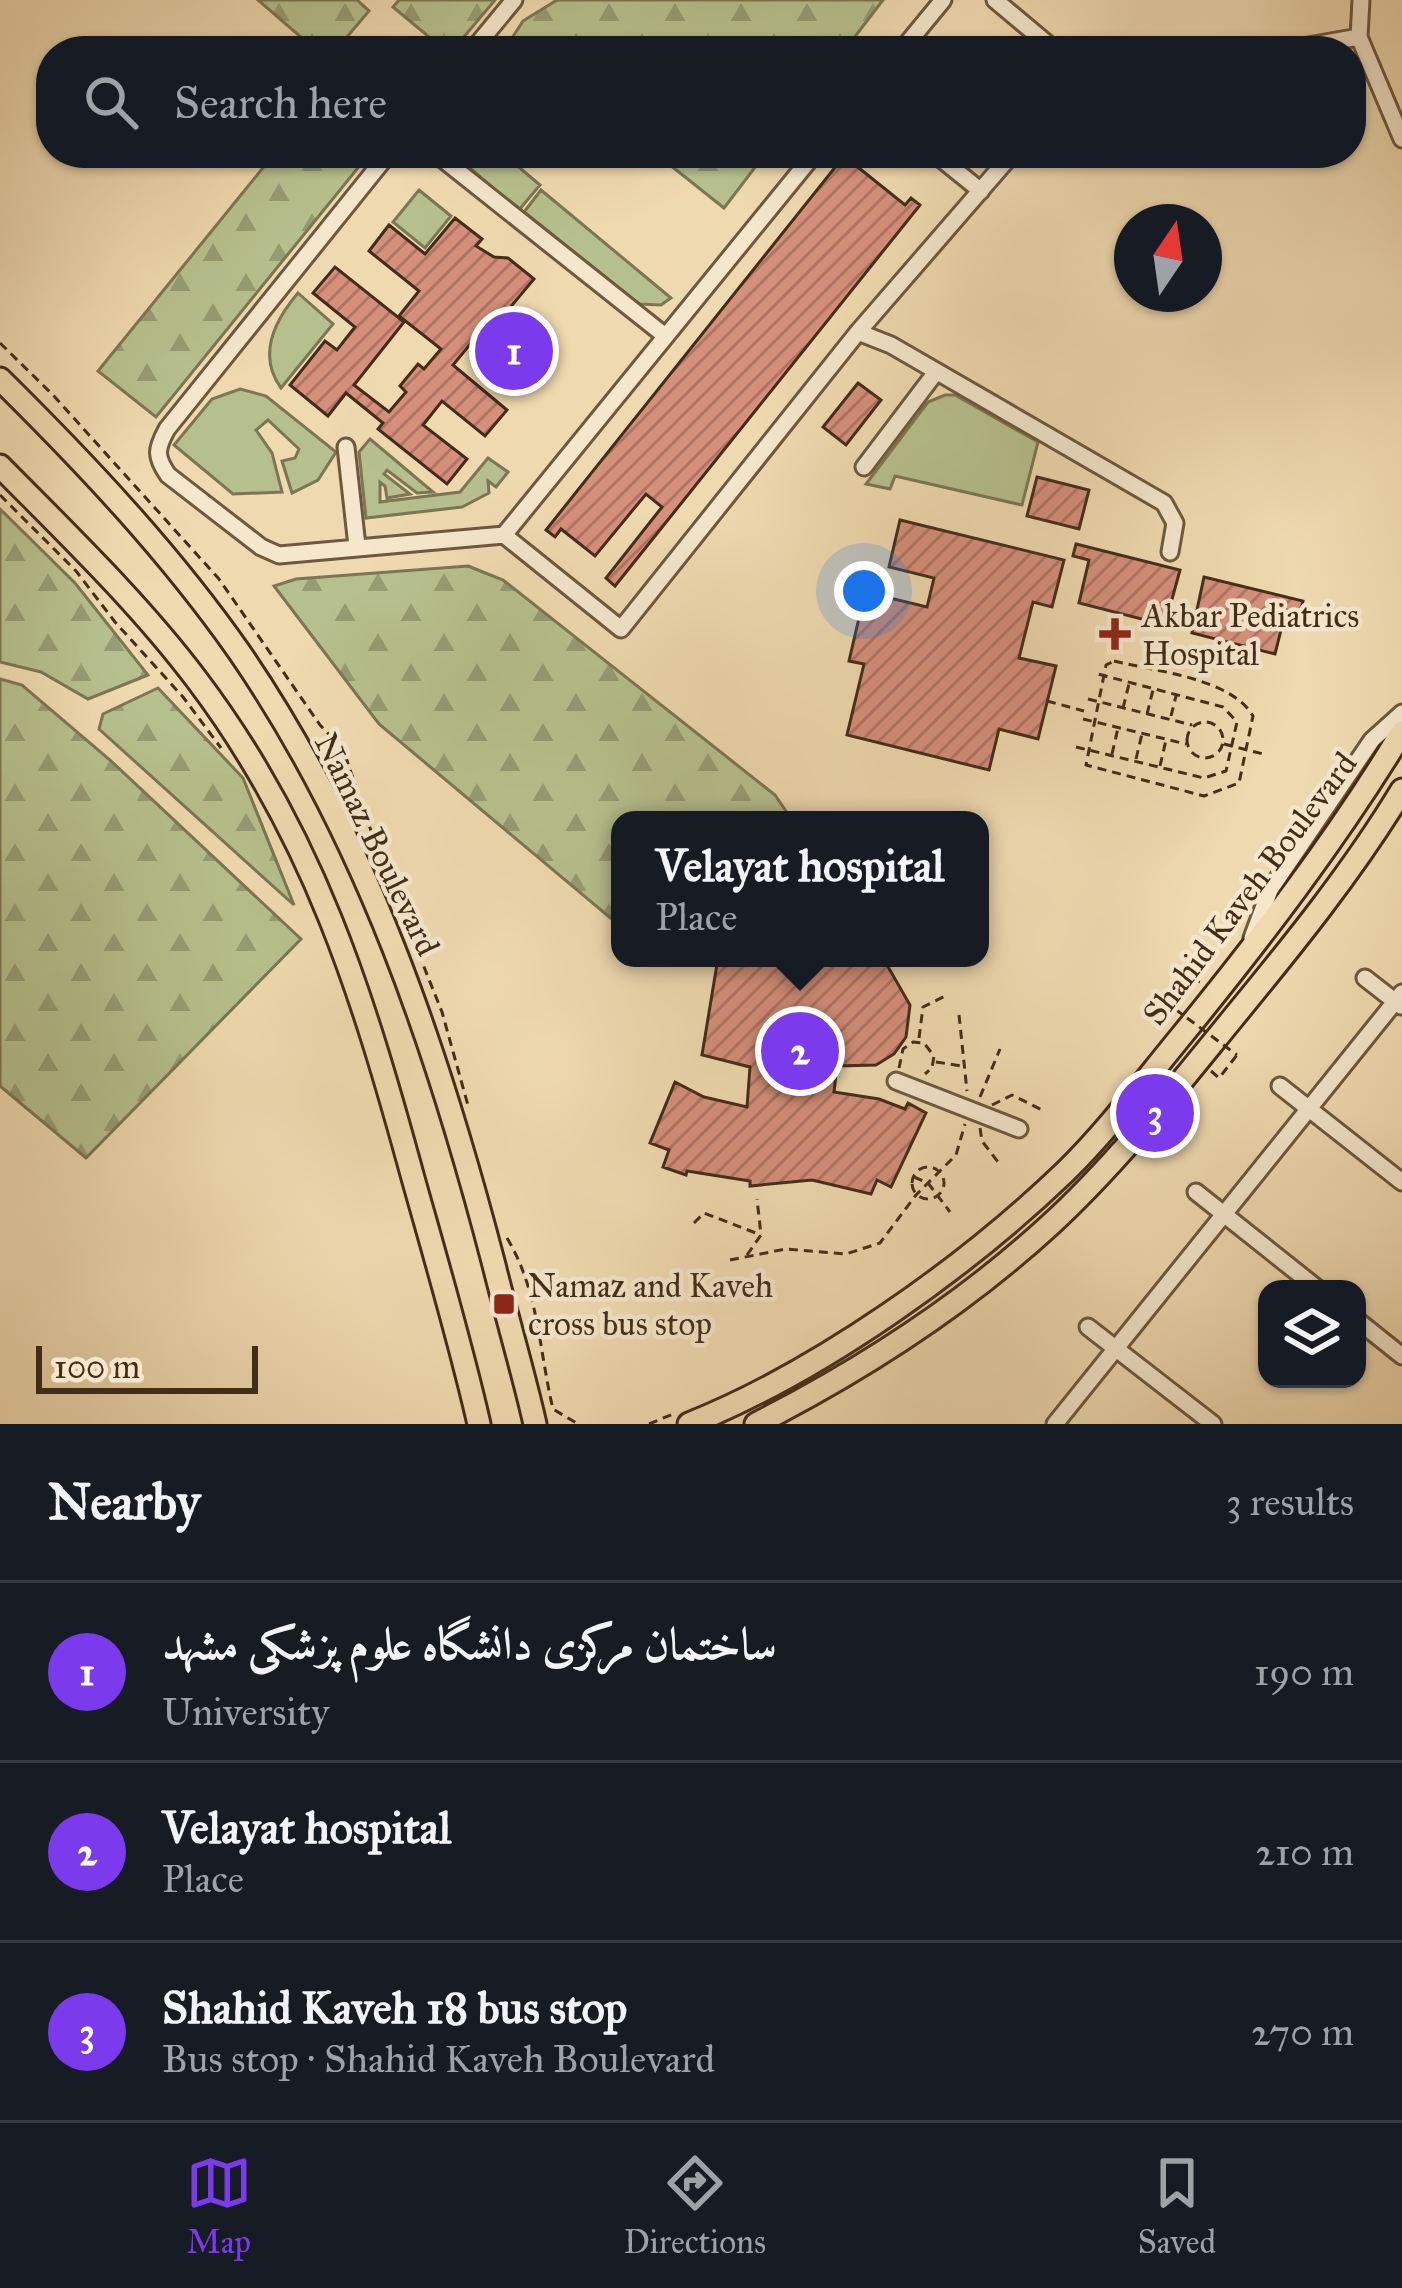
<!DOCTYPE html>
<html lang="en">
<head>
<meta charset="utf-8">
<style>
	body { margin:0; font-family:"IM FELL Great Primer",Amiri,serif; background:#242831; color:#f1f3f6 }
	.controls { position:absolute; right:36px; bottom:36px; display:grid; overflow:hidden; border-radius:24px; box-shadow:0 3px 9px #0004 }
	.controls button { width:108px; height:108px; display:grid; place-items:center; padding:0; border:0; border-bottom:3px solid #363941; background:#171b24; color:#f1f3f6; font:60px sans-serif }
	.compass { position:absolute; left:1114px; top:204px; width:108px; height:108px; border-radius:50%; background:#171b24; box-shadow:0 3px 9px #0004; rotate:13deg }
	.scale { position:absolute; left:36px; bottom:30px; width:222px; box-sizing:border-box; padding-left:12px; border:6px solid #432d18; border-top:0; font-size:33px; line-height:42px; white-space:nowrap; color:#432d18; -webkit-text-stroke:9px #f5e6cc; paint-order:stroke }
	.you { position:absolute; left:864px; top:591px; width:42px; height:42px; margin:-30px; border:9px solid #fff; border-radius:50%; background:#1a73e8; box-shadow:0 0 0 18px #1a73e833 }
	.badge { display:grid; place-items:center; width:78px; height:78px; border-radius:50%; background:#7c3aed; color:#fff; font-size:39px; font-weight:700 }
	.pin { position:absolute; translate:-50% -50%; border:6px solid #fff; box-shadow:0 3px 12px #0006 }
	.popup { position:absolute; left:611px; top:811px; width:378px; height:156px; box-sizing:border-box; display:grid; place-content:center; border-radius:24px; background:#171b24; filter:drop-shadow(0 3px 9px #0005); font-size:39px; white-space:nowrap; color:#9ea1a6 }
	.popup b { font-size:45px; color:#f1f3f6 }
	.popup::after { content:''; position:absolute; left:50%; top:100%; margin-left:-24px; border:24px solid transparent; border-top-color:#171b24 }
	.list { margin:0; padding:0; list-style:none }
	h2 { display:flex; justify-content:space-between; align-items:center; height:156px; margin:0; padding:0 48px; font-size:51px }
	h2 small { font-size:39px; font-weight:400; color:#9ea1a6 }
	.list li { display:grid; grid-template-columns:78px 1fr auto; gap:36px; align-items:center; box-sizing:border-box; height:180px; padding:0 48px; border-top:3px solid #363941 }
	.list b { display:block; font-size:45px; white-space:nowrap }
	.list p { margin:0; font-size:39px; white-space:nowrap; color:#9ea1a6 }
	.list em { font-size:39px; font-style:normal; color:#9ea1a6 }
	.icon { flex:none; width:66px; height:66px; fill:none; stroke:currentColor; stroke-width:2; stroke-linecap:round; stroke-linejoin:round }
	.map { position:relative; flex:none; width:1402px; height:1424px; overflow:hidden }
	.search { position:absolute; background:#171b24; box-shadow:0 3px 9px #0004; left:36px; right:36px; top:36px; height:132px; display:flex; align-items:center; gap:30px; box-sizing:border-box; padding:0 42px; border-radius:48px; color:#9ea1a6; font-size:45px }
	.sheet { height:696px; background:#171b24 }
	nav { display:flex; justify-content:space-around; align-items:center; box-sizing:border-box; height:168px; border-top:3px solid #363941; background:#171b24; font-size:33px; color:#9ea1a6 }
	nav a { display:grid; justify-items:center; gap:6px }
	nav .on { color:#7c3aed }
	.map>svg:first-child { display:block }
</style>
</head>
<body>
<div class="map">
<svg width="1402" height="1424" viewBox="0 0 1402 1424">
	<defs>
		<pattern id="forest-firs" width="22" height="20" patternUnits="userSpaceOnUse" patternTransform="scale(3)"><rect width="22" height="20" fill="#b6c08e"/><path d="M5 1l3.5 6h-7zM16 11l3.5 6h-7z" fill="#969c73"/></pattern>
		<pattern id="building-hatch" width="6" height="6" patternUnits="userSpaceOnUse" patternTransform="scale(3)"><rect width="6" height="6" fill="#d68f7b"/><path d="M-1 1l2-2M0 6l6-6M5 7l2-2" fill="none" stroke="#af7564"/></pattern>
	</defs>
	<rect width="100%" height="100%" fill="#efd9b0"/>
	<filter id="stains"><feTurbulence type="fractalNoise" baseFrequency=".00167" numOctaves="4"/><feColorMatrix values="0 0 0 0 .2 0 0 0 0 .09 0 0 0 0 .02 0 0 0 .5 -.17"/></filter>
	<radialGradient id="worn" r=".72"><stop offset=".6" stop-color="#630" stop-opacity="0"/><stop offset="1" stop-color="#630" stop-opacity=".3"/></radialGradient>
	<path fill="#b6c08e" stroke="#7c7653" stroke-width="3" d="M452,153H502L540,185L519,210Z
		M419,190L451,216L425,248L393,222Z
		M541,190L671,298L661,305L639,304L524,212Z
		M298,293L333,324L281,388C257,355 275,320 298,293Z
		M240,389L266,396L336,452L318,480L292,493L282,461L295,458L299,449L268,420L256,430L272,453L282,492L233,494L174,445L212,399Z
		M945,395H955L1038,442L1022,505L895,476L890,489L866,484L928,402Z
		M370,439L433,492L417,493L387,470L384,474L410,494L387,498L385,486L380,482V502L460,492L488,458L508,472L496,487L488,481L489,493L462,507L366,518L359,452Z"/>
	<path fill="url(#forest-firs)" stroke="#7c7653" stroke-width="3" d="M258,0H357L369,11L335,51H317Z
		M399,0H495L452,51H446L393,7Z
		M557,0H883L844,51H524L512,38L523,21Z
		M275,153H370L156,417L98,371Z
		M655,153H766L724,208Z
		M0,509L75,583L148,675L88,699L41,672L0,662Z
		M468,566L503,580L775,795L792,820H620V926L379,724L274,586L296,579Z
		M0,679L22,685L110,760L301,939L86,1158L0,1086Z
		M158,688L243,778L294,905L99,729L103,714Z"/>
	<path fill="url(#building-hatch)" stroke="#432d18" stroke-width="3" d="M844,156L905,205L911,198L920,205L615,586L606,578L662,507L646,494L595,556L561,529L555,537L546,530Z
		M455,218L482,239L476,246L494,257L508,258L534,279L503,316L539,345L518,371L476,337L453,365L507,410L485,436L442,401L423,425L467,459L447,484L378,429L383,423L346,393L328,416L290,385L325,341L337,350L355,327L313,293L335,267L404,322L354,385L389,412L406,392L400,386L418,364L424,369L441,349L399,316L419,291L369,251L389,225L425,254Z
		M858,383L881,400L846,445L823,427Z
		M1037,477L1089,490L1079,529L1027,516Z
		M900,520L1064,560L1052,607L1033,602L1019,658L1056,666L1038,739L999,729L989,770L847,735L864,664L849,661L865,592L927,607L934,578L889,567Z
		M1076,544L1180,570L1165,625L1079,603L1089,560L1073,556Z
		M1204,577L1303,601L1300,613L1286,610L1275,654L1192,633Z
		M718,958H883L910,1005L906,1037L894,1054L876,1065L837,1066L834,1092L879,1099L905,1109L908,1103L926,1113L891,1187L877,1180L871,1194L812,1180L750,1186V1181L687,1171L686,1175L663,1167L669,1150L650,1143L675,1082L704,1097L747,1107L750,1067L702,1055Z"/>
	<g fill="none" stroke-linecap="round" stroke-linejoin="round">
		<g stroke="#6e583e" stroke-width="21">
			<path id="minor" d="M995,0L1056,51
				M1359,37L1402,139
				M472,51L514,0
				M901,51L943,0
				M1280,51L1359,37L1361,0
				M389,153L167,429C156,449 155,456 168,475L261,547L279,555L504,535
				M435,153L664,335
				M815,153L504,535L621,629L858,332L1013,153
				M934,153L981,191
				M858,332L891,345L1164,503L1175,523L1170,552
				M346,447L357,546
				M864,467L936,372
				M1252,938L1270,890L1372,740L1402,713
				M1365,978L1401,1006
				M896,1081L1019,1129
				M1280,1086L1402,1182
				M1196,1192L1318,1289
				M1357,1320L1402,1356
				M1088,1327L1213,1424
				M1055,1424L1402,993"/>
		</g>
		<g stroke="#432d18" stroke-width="27">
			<path id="major" d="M0,379C86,464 170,553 240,653C367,838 438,1050 494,1265C507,1318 523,1371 535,1424
				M0,466C68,535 139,603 197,680C314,835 363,995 413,1178C436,1260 460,1341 479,1424
				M689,1424C819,1372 965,1268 1065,1172C1108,1130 1145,1080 1183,1034C1262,937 1337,839 1402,732
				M756,1424C862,1370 963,1305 1051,1224C1118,1162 1175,1089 1233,1018C1293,945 1353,871 1402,790"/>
		</g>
		<path stroke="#432d18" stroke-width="3" stroke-dasharray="9 6" stroke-linecap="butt" d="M0,343L53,395L219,579L320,725L343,749L380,857L442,1012L469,1109
			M0,495L76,571L115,622L183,697L221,748
			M1114,661C1154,671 1231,678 1253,716L1239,783L1204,796L1086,765L1106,665Z
			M1088,699L1192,725
			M1047,701L1084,711
			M1123,708L1129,684
			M1147,714L1153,690
			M1171,716L1176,696
			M1083,719L1186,744
			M1187 740a18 18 0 1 1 36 0a18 18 0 1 1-36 0Z
			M1224,744L1267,755
			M1076,747L1204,778L1226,771L1237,722L1223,707L1094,673
			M1112,754L1118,728
			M1136,759L1142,734
			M1160,766L1166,740
			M1175,1009L1196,981L1201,982
			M959,1015L967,1091
			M919,1038L923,1007L947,995
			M936,1062L962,1066
			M899,1068L903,1049L913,1042L924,1043L934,1056L932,1068L925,1074
			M1211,1071L1219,1078L1237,1055
			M980,1097L1000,1049
			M992,1105L1012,1095L1044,1111
			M980,1128L982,1141L998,1162
			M912 1183a16 16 0 1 1 32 0a16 16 0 1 1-32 0Z
			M914,1177L928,1183L950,1212
			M694,1223L704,1213L761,1235
			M507,1238C539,1291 539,1351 553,1409L578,1424
			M747,1255L761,1235L757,1199
			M730,1260L786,1249L846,1254L880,1243L916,1195L956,1155L965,1124
			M649,1424L673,1414"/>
		<use href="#minor" stroke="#f5e6cc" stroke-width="15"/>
		<use href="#major" stroke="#efd9b0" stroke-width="21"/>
		<path stroke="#432d18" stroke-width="3" stroke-dasharray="9 6" stroke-linecap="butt" d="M1175,1009L1237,1055"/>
	</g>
	<g fill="#8f2418" stroke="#f5e6cc" stroke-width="4.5">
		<path d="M1109 616h12v12h12v12h-12v12h-12v-12h-12v-12h12z"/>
		<rect x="492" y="1292" width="24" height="24" rx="6"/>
	</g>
	<g text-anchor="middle" stroke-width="9" stroke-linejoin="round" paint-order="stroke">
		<g font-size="33" fill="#432d18" stroke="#f5e6cc" text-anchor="start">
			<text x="1142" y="627">Akbar Pediatrics<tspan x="1142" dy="38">Hospital</tspan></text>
			<text x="528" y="1297">Namaz and Kaveh<tspan x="528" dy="38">cross bus stop</tspan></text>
		</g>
		<g font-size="33" fill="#432d18" stroke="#f5e6cc">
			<text transform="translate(378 844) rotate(64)" y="12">Namaz Boulevard</text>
			<text transform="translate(1249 888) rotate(-53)" y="12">Shahid Kaveh Boulevard</text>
		</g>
	</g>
	<rect width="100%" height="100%" filter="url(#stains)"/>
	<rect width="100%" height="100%" fill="url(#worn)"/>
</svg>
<div class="controls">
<button><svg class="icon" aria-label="layers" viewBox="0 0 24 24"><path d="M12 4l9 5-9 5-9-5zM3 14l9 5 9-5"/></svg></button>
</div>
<svg class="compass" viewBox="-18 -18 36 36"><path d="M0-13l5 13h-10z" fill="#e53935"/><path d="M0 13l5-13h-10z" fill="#9ea1a6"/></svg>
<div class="scale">100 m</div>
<div class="you"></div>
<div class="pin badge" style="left:514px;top:351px">1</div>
<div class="pin badge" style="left:800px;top:1051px">2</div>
<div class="popup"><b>Velayat hospital</b>Place</div>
<div class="pin badge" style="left:1155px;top:1113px">3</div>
<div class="search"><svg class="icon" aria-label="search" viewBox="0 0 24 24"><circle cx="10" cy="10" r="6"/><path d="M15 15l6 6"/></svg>Search here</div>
</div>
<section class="sheet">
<h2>Nearby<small>3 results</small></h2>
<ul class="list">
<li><span class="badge">1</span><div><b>ساختمان مرکزی دانشگاه علوم پزشکی مشهد</b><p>University</p></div><em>190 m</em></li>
<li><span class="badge">2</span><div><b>Velayat hospital</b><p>Place</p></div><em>210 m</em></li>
<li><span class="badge">3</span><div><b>Shahid Kaveh 18 bus stop</b><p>Bus stop · Shahid Kaveh Boulevard</p></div><em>270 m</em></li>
</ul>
</section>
<nav>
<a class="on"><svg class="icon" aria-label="map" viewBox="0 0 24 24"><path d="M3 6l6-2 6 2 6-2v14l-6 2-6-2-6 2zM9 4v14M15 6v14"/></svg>Map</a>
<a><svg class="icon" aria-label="directions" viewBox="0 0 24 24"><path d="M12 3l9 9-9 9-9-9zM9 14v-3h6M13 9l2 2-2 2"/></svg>Directions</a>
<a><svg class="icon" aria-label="saved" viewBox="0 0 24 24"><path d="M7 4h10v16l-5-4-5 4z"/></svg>Saved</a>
</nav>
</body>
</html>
